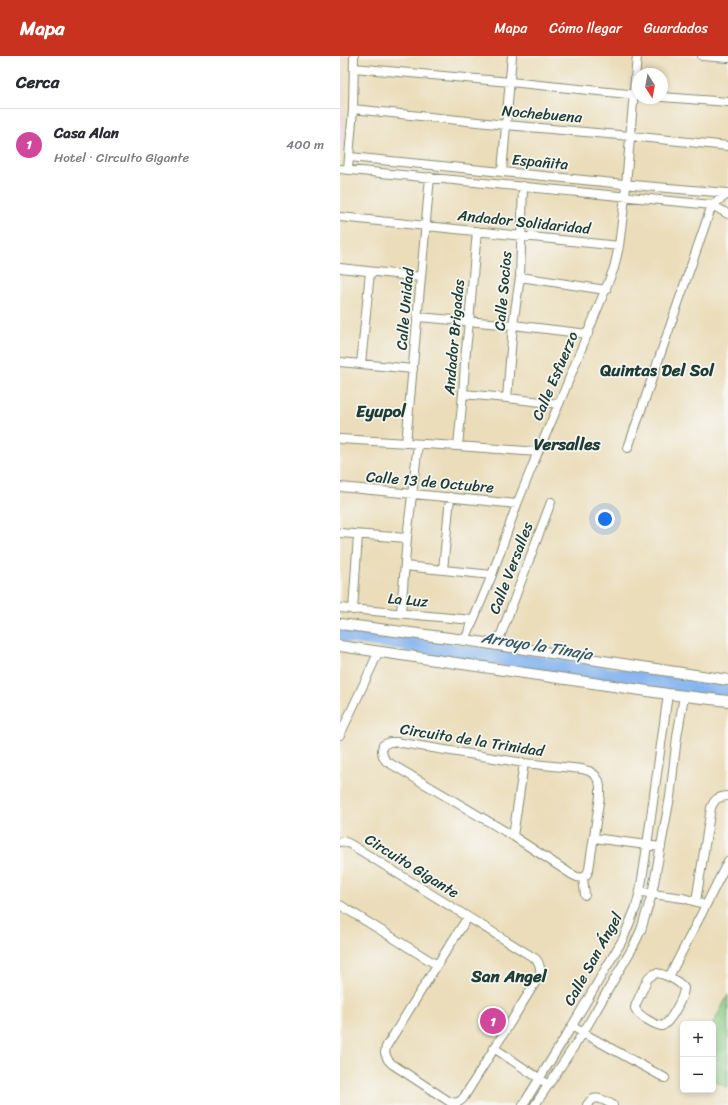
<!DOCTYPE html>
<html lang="es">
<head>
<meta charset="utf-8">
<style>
	body { margin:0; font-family:Sriracha,sans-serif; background:#f2f2f3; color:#2b2b33 }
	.controls { position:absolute; right:12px; bottom:12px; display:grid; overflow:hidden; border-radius:6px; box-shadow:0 2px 6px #0003 }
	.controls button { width:36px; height:36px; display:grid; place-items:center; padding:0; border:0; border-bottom:1px solid #e1e1e2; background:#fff; color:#2b2b33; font:20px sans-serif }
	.compass { position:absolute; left:292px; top:12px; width:36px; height:36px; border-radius:50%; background:#fff; box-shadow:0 2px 6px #0003; rotate:169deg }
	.you { position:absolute; left:265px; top:463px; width:14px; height:14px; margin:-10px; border:3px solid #fff; border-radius:50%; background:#1a73e8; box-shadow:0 0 0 6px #1a73e833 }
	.badge { display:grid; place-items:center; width:26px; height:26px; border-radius:50%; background:#c8321e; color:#fff; font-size:13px; font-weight:700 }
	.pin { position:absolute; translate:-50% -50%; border:2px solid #fff; box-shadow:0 1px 4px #0006 }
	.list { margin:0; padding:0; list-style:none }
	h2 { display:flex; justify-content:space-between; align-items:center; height:52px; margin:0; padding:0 16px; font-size:17px }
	h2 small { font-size:13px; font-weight:400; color:#7c7c81 }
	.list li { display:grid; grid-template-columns:26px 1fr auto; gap:12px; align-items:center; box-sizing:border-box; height:72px; padding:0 16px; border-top:1px solid #e1e1e2 }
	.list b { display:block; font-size:15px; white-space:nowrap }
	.list p { margin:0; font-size:13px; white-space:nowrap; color:#7c7c81 }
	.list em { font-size:13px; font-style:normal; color:#7c7c81 }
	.map { position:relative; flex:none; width:388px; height:1049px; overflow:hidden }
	header { display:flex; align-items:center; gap:24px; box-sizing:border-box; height:56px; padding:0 20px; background:#c8321e; color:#fff }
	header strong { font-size:19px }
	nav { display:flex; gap:22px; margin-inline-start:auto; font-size:14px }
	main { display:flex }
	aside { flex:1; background:#fff }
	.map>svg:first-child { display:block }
</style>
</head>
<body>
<header>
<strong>Mapa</strong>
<nav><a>Mapa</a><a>Cómo llegar</a><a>Guardados</a></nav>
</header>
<main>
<aside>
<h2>Cerca<small></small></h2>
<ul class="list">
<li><span class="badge" style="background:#d1479c">1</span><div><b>Casa Alan</b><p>Hotel · Circuito Gigante</p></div><em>400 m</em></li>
</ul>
</aside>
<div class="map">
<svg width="388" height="1049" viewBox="0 0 388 1049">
	<rect width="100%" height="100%" fill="#f6f6f2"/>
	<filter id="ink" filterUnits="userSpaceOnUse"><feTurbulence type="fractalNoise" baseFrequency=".025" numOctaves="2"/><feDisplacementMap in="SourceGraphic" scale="8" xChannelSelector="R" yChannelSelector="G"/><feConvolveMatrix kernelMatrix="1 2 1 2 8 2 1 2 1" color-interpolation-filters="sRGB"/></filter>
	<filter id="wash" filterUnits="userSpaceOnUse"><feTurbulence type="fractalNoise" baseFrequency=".012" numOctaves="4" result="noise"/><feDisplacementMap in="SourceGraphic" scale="16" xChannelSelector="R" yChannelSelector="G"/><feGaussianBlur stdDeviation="0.9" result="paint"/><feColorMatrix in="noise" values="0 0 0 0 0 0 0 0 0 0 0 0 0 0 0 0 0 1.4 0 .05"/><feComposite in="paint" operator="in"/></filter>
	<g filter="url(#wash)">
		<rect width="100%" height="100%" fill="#ebddb9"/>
		<path fill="#eed0e7" d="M0,0H3V92H0Z"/>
		<path fill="#89cc84" stroke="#54845c" d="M388,939V1032L373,1024V968Z"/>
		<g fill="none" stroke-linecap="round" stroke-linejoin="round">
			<path stroke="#84b4ef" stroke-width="15" d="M0,578L388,636"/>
		</g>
	</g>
	<g filter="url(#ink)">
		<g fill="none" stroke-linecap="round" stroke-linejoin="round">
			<g stroke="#858d76" stroke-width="10">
				<path id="minor" d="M362,0L388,2
					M14,12L170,26L298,39
					M322,41L388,46
					M13,53L166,69L290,80L388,90
					M10,101L304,130L388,137
					M0,113L372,149L388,158
					M8,113L13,53L14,0
					M162,116L172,0
					M0,161L279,190
					M0,212L81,221
					M180,221L266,234
					M78,261L173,269L248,278
					M0,306L73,313
					M21,308L30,216
					M123,338L167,342L219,348
					M167,342L173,269L180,221L183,130
					M0,383L118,390L198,396
					M66,387L90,121
					M118,390L123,338L126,294L129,266L137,175
					M288,392L372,149L388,138
					M0,431L177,448
					M0,477L67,482
					M65,510L152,519
					M103,514L110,441
					M0,552L133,564
					M13,554L18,479
					M61,557L67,482L78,388
					M125,584L152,519L177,448L198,396L219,348L274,212L279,190L285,141L297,0
					M157,589L211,446
					M0,679L39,595
					M50,686H56L184,707L242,713L249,715L255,719L259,725L260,731V740L249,813L247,818L243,822L237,821L231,818L173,780L46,705C42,700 41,695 43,689Z
					M173,780L184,707
					M254,782L321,791
					M0,786L3,785L10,788L196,903C200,908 201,912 200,919L124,1041C120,1047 116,1047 110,1046L52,1008L48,1004L45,997L46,991L97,909L128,861
					M243,822L245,839
					M300,835L312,838L343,842L360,847
					M356,845L371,752C375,742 378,741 388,740
					M0,849L97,909
					M316,917C325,918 339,925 344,932C344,941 330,967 322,970C315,969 298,960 295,952L296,948L308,922Z
					M329,921L366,849L388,805
					M232,970L243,977L325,1022
					M154,992L203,1025
					M183,1049L232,970L283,883L296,851L300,835L304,811L328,638
					M195,1049L243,977L293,891L301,874L312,838L330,741L337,681L344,640
					M247,1049C255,1037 263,1044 273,1049"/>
			</g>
			<g stroke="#858d76" stroke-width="12">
				<path id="major" d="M0,568L125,584L388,624
					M0,590L328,638L388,645"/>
			</g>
			<use href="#minor" stroke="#fff" stroke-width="8"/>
			<use href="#major" stroke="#fff" stroke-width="10"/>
		</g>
	</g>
	<g text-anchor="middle" stroke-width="3.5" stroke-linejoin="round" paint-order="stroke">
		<g font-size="15" fill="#1f3d34" stroke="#f6f6f2">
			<text transform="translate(202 58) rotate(5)" y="5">Nochebuena</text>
			<text transform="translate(200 106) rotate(5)" y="5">Españita</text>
			<text transform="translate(184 166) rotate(6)" y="5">Andador Solidaridad</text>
			<text transform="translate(163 235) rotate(-85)" y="5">Calle Socios</text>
			<text transform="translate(65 253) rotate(-85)" y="5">Calle Unidad</text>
			<text transform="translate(114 281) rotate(-85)" y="5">Andador Brigadas</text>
			<text transform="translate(215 320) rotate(-67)" y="5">Calle Esfuerzo</text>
			<text transform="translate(90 426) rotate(5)" y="5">Calle 13 de Octubre</text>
			<text transform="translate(171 512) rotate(-69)" y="5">Calle Versalles</text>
			<text transform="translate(68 544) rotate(5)" y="5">La Luz</text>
			<text transform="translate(132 684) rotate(9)" y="5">Circuito de la Trinidad</text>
			<text transform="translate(72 810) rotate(32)" y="5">Circuito Gigante</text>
			<text transform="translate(253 903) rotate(-61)" y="5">Calle San Ángel</text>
		</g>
		<g font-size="16" font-style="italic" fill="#385b63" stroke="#f6f6f2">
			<text transform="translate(197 589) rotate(9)" y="6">Arroyo la Tinaja</text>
		</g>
		<g font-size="17" font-weight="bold" fill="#1f3d34" stroke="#f6f6f2">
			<text x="317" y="320">Quintas Del Sol</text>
			<text x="41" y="361">Eyupol</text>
			<text x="227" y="394">Versalles</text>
			<text x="169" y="926">San Angel</text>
		</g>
	</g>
</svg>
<div class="controls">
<button>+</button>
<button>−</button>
</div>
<svg class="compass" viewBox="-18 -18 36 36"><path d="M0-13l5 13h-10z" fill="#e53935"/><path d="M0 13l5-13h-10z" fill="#7c7c81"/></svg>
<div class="you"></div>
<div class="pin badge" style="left:153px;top:965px;background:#d1479c">1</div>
</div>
</main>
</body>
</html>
